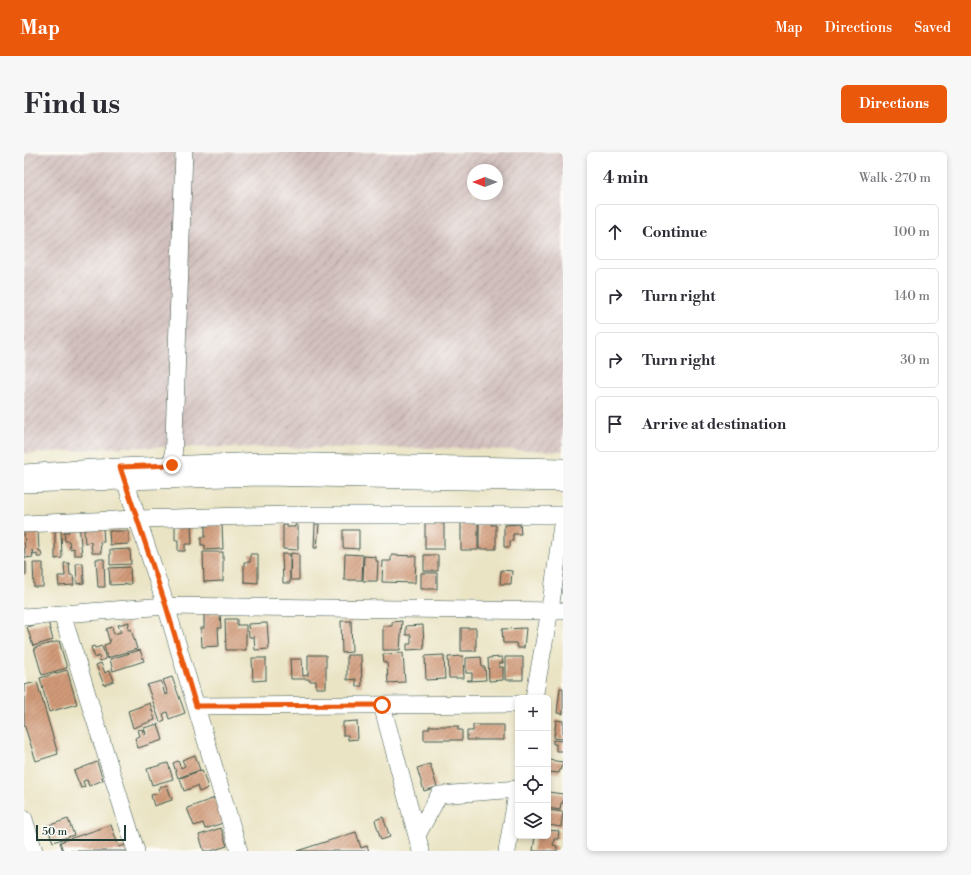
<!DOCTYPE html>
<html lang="en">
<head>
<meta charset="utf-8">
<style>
	body { margin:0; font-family:"Libre Bodoni",serif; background:#f7f7f7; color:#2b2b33 }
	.controls { position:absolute; right:12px; bottom:12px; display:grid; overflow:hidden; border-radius:6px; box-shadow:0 2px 6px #0003 }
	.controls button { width:36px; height:36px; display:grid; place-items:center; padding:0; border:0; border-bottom:1px solid #e1e1e2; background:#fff; color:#2b2b33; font:20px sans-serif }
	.compass { position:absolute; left:443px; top:12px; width:36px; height:36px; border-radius:50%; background:#fff; box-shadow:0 2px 6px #0003; rotate:270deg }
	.scale { position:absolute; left:12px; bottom:10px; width:90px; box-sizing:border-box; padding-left:4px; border:2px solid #1f3d34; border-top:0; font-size:11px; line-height:14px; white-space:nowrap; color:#1f3d34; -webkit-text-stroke:3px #fdfcf7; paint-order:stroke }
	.stop { position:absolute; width:12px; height:12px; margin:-9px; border:3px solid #ea580c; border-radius:50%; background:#fff }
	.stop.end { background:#ea580c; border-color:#fff; box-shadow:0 1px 4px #0008 }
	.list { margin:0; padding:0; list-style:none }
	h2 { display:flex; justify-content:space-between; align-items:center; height:52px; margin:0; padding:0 16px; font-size:17px }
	h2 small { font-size:13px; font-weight:400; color:#7c7c81 }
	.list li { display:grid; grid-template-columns:26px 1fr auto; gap:12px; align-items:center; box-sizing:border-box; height:56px; margin:0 8px 8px; padding:0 8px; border:1px solid #e1e1e2; border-radius:6px }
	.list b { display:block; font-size:15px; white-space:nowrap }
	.list em { font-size:13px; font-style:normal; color:#7c7c81 }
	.icon { flex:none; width:22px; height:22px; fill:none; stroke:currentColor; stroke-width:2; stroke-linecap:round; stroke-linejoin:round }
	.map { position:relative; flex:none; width:539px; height:699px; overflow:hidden; border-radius:6px }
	header { display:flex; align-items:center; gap:24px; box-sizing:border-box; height:56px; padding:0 20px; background:#ea580c; color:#fff }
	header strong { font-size:19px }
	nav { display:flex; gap:22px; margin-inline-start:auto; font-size:14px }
	.intro { display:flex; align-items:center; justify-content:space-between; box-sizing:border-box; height:96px; padding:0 24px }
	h1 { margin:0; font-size:28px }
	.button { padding:10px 18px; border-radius:6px; background:#ea580c; color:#fff; font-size:14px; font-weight:700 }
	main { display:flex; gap:24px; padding:0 24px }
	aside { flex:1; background:#fff; border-radius:6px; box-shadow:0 2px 6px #0003 }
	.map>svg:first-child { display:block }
</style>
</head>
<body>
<header>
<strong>Map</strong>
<nav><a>Map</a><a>Directions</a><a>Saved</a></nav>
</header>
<div class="intro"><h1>Find us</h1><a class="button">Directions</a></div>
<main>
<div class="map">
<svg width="539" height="699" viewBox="0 0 539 699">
	<defs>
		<pattern id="industrial-furrows" width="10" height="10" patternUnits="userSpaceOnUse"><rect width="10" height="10" fill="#d1bfbd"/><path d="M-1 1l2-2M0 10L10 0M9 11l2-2" fill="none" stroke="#a99c9a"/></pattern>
		<pattern id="building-hatch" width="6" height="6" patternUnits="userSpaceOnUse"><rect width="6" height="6" fill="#d19a78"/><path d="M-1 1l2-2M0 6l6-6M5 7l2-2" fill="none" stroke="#a97f63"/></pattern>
	</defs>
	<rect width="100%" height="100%" fill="#fdfcf7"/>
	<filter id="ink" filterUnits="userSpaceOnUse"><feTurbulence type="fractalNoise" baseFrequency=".025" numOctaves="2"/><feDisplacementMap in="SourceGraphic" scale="8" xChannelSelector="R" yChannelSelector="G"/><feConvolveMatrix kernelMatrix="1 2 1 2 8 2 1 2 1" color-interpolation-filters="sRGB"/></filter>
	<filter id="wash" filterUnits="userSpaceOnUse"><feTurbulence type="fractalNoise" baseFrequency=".012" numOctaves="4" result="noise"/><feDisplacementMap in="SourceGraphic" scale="16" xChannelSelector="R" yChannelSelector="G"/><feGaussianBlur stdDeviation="0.9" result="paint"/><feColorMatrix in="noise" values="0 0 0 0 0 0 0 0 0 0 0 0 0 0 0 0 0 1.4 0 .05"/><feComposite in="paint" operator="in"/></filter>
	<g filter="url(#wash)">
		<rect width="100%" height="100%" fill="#eae4c5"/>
		<path fill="url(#industrial-furrows)" fill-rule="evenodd" d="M0,0H539V299L413,296L100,295L0,302ZM449,18H473V42H449Z"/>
		<g id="blocks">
			<path fill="url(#building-hatch)" d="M437,368H454V398H437Z
				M401,370L420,372V397H401Z
				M455,370H467V373H472V397H455Z
				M55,372L58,403H50V396L46,397L45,389H41L40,380H45L44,373Z
				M151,372H167L168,392H161V399H154V388H151Z
				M291,372H295L293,396H290Z
				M496,372L497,382H489V389H486V395H480V373Z
				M198,373L199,397L181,398V393H177V385H181V374Z
				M259,373H263V375H271V373H274V398L259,397Z
				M79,376L80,390H76L77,401H68L67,390L61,391L60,378Z
				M0,378H14L15,399H17L18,405H13V401L9,402L8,398L9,405L1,406Z
				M31,378H37L38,406L31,407Z
				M319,378H335V397L319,396Z
				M85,379H105V392L86,393Z
				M106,397L107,412L86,413V398Z
				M179,400H199V429L180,430Z
				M267,401L275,402V428H266V431H259L258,402H266V427Z
				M226,402H234V431L220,430V410H226Z
				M321,402L339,403L338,428H320Z
				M367,403L392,404L391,431L358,430L359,409H367Z
				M400,403H414V419H400Z
				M340,404L352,405V409H354L353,429H339Z
				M72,407H80L81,435H74Z
				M0,410H2V423H0Z
				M9,411H19V435H10Z
				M40,411H45L46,423H49L50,433L35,434L34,424H41Z
				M52,411H59L60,431L53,432Z
				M106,415L107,432L86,433L85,416Z
				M477,418L488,419L487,432H476Z
				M397,421H413V437H397Z
				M196,461L197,476H194L195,494L178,495L177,476H180V462Z
				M201,467H213V473H222V498H202Z
				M24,469L29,488L9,494L3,475Z
				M317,469H327L328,500L318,501Z
				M378,469L376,498H359V474H368V470Z
				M105,470L104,478L107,477L113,497L83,506L80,493L86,491L82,477L88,475L90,482L97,480L94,473Z
				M243,471L245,497L231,498L230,485H225L224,472Z
				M399,473L400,497L383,498V492H387V483H382V474Z
				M437,476H452V499H437Z
				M502,476L500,496H494L492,491H479L478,477Z
				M35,489L43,516L18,523L10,496Z
				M70,494L71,496L78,494L82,507L76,509L75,504L71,506L67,495Z
				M116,498L120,509L89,519L86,507Z
				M379,501L381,530L364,531L363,511H360L359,502Z
				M284,503H302V536H292V529H285V527H267L266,507H278L279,524L284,523Z
				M323,503H337L338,534H332V527L323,528Z
				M420,503L421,527L402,528L401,504Z
				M439,504L440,526H425L424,505Z
				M457,505L458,515H461L462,528L444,529L443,528H448V521H442V506Z
				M478,505L479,511H475V515H479V528L465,529L464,506Z
				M481,505H499V528H481Z
				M228,506H242V528L229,529Z
				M77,511L81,521L86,518L90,529L80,533L72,513Z
				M43,518L53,552L25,560L16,526Z
				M148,525L161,561L145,567L143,560L139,562L141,568L136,570L123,533L137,529L141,543L144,542L139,528Z
				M13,530L34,602L12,609L0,572V533Z
				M536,536H539V562L533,561Z
				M126,551L131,568L109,576L104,559Z
				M532,568L539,569V587L530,586Z
				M333,569L334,587L324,588V583H319V570Z
				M134,572L139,588L114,596L111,586L116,584L114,578L118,577L120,583L122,582L120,576Z
				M449,573H480V588H443V579H449Z
				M405,574H434V578H438V588H400V577H405Z
				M529,588L539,589V599H532V592H529Z
				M171,603L176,618L154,626L149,611L154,609L157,616L161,614L158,608Z
				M525,608L539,610L535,621L524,620Z
				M73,610L79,628L65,634L63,628L59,629L61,635L57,636L50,619Z
				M144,611L149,627L128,633L123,617Z
				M406,612L413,635L400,639L393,616Z
				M178,618L184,636L175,640L173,634L160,639L156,626Z
				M143,633L148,648L130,654L127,643L136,641L134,636Z
				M524,640L539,642V651H537L536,658L524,656Z
				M191,646L199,671L181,677L179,671L170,674L163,656Z
				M524,658L539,660L537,675L524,673Z
				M359,665L366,685L357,688L351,668Z
				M44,667L50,683L29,690L23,674Z
				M87,673L95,695L107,691L110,699H39L36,690Z
				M197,676L203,694L187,699H180L175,683Z
				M524,678L535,679L534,687H530L529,693L533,694V699H509L511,684H524Z
				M332,680L337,696L343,694L345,699H273Z"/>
		</g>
	</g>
	<g filter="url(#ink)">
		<use href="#blocks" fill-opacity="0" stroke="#3d564a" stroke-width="1"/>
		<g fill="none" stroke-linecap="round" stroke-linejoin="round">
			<g stroke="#3d564a" stroke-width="18">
				<path id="minor" d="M149,313L160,0
					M98,319L142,454L215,699
					M0,321L70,316L239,309L539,315
					M0,332L239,325L539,331
					M0,372L113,367L260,363H539
					M38,462L112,699
					M0,465L142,454L539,459
					M510,546L526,458L539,366
					M358,553L397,699
					M172,554L494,552
					M0,667L10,699
					M393,683L415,643L494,637
					M483,699L494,636"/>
			</g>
			<use href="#minor" stroke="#fff" stroke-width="17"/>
		</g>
	</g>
	<g fill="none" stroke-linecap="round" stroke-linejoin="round" filter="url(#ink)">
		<path stroke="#ea580c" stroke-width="5" d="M148,313L96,315L142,454L172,554L358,553"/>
	</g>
</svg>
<div class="controls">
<button>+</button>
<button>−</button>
<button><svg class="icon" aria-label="locate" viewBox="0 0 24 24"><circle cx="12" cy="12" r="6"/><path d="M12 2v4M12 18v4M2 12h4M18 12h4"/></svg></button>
<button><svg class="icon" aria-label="layers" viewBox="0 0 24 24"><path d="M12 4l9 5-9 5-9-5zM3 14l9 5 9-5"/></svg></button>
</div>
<svg class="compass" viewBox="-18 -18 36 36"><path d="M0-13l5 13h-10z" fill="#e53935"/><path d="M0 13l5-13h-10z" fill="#7c7c81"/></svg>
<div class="scale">50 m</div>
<div class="stop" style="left:358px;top:553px"></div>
<div class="stop end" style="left:148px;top:313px"></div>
</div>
<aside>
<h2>4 min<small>Walk · 270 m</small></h2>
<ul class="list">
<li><svg class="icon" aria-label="ahead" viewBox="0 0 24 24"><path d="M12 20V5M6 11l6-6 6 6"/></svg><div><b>Continue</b></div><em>100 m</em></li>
<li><svg class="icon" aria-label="right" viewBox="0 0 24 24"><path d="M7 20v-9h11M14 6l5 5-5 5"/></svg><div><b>Turn right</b></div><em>140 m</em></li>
<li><svg class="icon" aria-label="right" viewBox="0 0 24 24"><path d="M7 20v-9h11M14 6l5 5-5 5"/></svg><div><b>Turn right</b></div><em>30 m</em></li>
<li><svg class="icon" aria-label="arrive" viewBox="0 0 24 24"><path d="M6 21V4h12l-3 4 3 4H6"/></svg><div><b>Arrive at destination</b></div></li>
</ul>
</aside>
</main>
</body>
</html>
